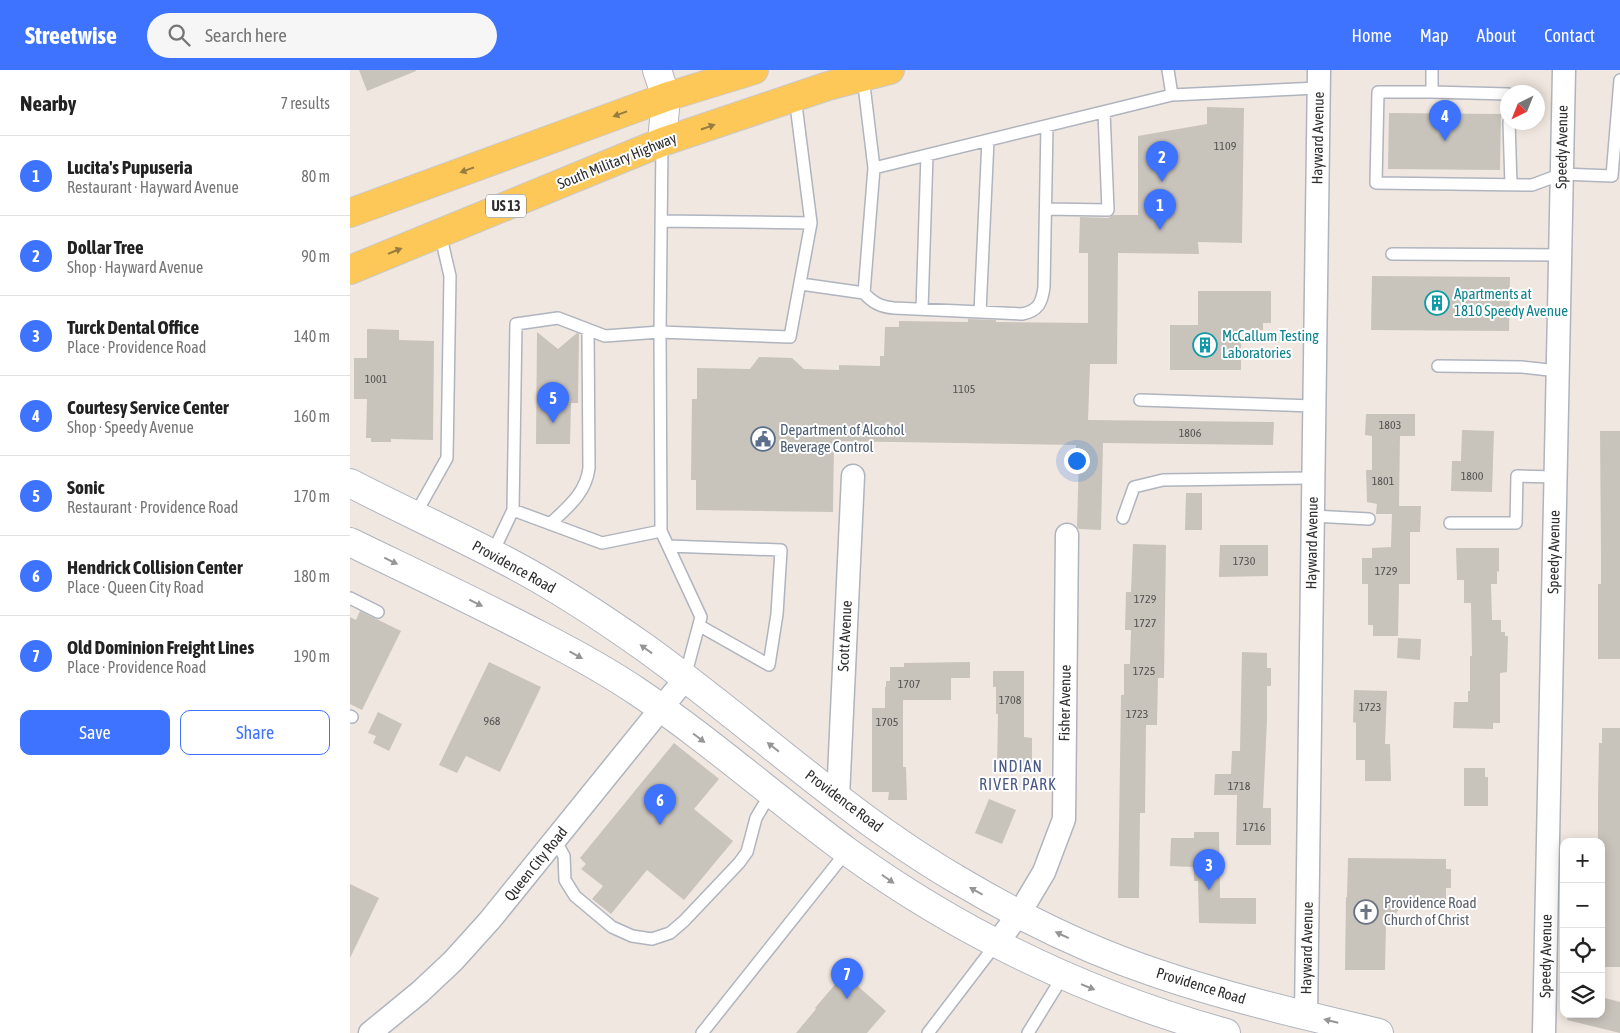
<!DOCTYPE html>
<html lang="en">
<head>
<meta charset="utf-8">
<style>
	body { margin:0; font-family:"Asap Condensed",sans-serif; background:#f6f6f6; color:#222 }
	.controls { position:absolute; right:15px; bottom:15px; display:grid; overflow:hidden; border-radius:10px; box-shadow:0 2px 12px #0003 }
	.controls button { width:45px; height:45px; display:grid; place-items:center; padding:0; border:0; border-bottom:1px solid #e0e0e0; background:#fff; color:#222; font:25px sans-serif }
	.compass { position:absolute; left:1150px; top:15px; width:45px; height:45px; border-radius:50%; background:#fff; box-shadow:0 2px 12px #0003; rotate:223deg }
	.you { position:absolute; left:726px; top:390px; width:18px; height:18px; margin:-12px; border:4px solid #fff; border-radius:50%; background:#1a73e8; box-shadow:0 0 0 8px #1a73e833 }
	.badge { display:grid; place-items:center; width:32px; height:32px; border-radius:50%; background:#3e73ff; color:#fff; font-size:16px; font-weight:700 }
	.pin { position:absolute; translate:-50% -41px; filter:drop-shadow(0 1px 2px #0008) }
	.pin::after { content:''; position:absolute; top:26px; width:18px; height:15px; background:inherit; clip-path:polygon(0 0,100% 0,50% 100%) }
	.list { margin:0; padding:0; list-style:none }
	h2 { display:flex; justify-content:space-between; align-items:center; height:65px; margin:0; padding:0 20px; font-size:21px }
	h2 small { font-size:16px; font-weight:400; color:#767676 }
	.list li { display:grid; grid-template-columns:32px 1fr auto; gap:15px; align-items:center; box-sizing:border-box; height:80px; padding:0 20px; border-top:1px solid #e0e0e0 }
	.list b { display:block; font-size:19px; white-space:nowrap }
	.list p { margin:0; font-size:16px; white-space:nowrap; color:#767676 }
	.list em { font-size:16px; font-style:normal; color:#767676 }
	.actions { display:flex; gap:10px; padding:15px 20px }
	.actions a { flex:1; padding:11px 0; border:1px solid #3e73ff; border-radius:10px; text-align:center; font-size:18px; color:#3e73ff }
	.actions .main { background:#3e73ff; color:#fff }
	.icon { flex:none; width:28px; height:28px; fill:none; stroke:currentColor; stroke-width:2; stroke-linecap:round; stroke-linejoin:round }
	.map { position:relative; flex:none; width:1270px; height:963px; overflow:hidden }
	header { display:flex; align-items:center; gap:30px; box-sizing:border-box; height:70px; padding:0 25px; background:#3e73ff; color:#fff }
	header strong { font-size:24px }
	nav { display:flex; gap:28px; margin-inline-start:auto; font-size:18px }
	.search { width:350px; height:45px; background:#f6f6f6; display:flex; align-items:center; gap:12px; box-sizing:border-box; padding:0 18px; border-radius:28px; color:#767676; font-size:19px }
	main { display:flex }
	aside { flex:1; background:#fff }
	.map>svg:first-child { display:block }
</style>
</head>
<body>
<header>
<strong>Streetwise</strong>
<div class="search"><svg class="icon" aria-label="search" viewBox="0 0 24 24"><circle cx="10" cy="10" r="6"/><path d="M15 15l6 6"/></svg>Search here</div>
<nav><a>Home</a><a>Map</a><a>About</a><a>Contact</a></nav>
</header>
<main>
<aside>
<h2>Nearby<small>7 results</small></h2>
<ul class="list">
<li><span class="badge">1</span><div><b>Lucita's Pupuseria</b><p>Restaurant · Hayward Avenue</p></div><em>80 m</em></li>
<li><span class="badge">2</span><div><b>Dollar Tree</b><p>Shop · Hayward Avenue</p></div><em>90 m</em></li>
<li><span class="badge">3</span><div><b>Turck Dental Office</b><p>Place · Providence Road</p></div><em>140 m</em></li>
<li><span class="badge">4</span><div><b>Courtesy Service Center</b><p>Shop · Speedy Avenue</p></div><em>160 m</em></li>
<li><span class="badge">5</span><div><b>Sonic</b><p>Restaurant · Providence Road</p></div><em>170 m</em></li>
<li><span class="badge">6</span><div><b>Hendrick Collision Center</b><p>Place · Queen City Road</p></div><em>180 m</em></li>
<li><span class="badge">7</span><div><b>Old Dominion Freight Lines</b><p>Place · Providence Road</p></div><em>190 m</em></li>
</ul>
<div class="actions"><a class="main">Save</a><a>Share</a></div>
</aside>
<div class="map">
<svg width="1270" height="963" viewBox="0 0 1270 963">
	<rect width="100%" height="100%" fill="#f0e7e0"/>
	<path fill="#c8c3bb" d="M9,0H66V1L17,21Z
		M857,37L894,38L892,173L848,172L849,184L768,183L767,294H740L738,350L924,352L923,375L753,373L751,460L729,459L727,457L729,387H726V375L484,371L483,442L346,440V410H341L342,329H347V298L400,299L409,287L442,288L454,299L489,300V295L530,296V286H534L535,257H549V251L618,252V249L646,250V252L738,253V183H729L730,147L758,148L763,145H788V66L857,54Z
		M1039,43L1151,44L1150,100L1038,99Z
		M1022,206L1160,207L1159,261L1021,260Z
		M848,221H921V253H913V260H891V300H820V255H848Z
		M17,259L49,260V270L84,271L83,370L41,369V372H21V368H16L17,329H4V288H17Z
		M187,262L208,279L227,263L229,264L228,333H221L220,374H186Z
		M1016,344H1065V366H1050L1049,436H1071L1070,462H1060V514H1049L1048,566H1023V555H1018V514H1012V488H1022V478L1041,477L1042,444H1026L1027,434L1017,432L1016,400H1022V366L1015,365Z
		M1112,360L1144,361L1142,422L1101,421L1102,391H1111Z
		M1250,361H1270V589H1248V514H1251V480Z
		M836,423H852V460H835Z
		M783,474L816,475L814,608H808L807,655H796L795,743H790L789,828H768L771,625H774V594H780L781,560H775L776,522H781Z
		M870,475H918V506L869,507Z
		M1106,478H1149V502L1147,501V514H1141L1142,550H1151V562H1155V566H1158L1157,602L1150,603V653H1143V659L1103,658L1104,632H1118V621H1120V586H1122L1121,533H1114V510H1107Z
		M10,541L51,561L12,640L0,634V547L6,550Z
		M1048,568L1071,569L1070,590L1047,588Z
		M892,582L917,583V598H921V616H917V649L913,738H921V775H886L887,725H864L865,704H881L882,681H890Z
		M139,592L191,617L150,702L116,686L107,703L89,695Z
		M620,592V608H601V630H553V697H556L557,730H538L539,722H522V638H535V617H536V611H540V597H554V593Z
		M643,601H674V667L682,668V693H677V702L647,701L648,644H646V617H643Z
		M1004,620L1037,621L1035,674H1040L1041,711H1015V690H1006V653L1003,652Z
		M28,642L52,654L39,681L23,673L26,666L18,663Z
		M1252,658H1270V897H1251V772H1248V728L1249,673H1252Z
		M324,673L369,709L344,739L383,771L334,830L297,800L261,844L242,829L253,816L231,799L236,794L230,788Z
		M1114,698H1135V707H1138V736H1114Z
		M639,729L666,740L652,774L625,763Z
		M844,762H869L870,828H906V854L849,853L848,811H844V797L820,796L821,768H844Z
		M998,788L1096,789V799H1101V818H1096V830H1057L1036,855L1035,900H995L996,827H997Z
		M0,814L29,828L0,888Z
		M494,904L536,941L517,963H446L466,939L465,938Z
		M1251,927L1270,932V963L1217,950L1218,944H1251Z"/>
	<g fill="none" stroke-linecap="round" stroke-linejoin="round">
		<g stroke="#afb4be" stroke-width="14">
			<path id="lane" d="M818,0L822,25
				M1082,0V22H1028L1026,113L1182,115L1212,104L1262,106L1270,10
				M513,7L524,98
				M1082,22L1158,24
				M1159,52L1161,115
				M312,72L310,262L311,461L351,547L335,607
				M696,139L758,140L754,42
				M311,151L461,153
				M1042,184L1210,185
				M451,214L514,223L524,98L822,25L968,18
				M514,223C523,233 531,237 544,238L672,244C688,241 692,233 694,217L697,56
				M572,239L577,85
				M630,242L638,70
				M1088,296L1172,297L1208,301
				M790,330L963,336
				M163,440L252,473L311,461
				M65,445L97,388L100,206L90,163
				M963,446L1019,449
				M773,448L784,417L813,410L963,408
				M1100,453H1166L1167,406L1205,407
				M200,454C218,437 236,423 239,398L238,260
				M318,476L431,480L427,544L419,595L350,556
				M142,484L163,440L166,254L208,248L255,266L310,262L440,267L461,153L445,27
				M0,528L28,542
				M0,646L2,647
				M205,770L214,786L215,810L225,826L262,857L282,866L302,869L320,863L334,851L389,793L397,782L406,748L413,736L423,724
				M352,963L497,781
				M578,963L646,874
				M678,963L713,906"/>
		</g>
		<g stroke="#afb4be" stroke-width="25">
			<path id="street" d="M488,727L503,406
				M646,874L669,844L694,802L714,749L717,465
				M956,945L969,0
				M20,963L70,922L103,891L140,850L335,609
				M1194,963L1214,0"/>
		</g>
		<g stroke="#afb4be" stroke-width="30">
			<path id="secondary" d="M307,0L316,27L312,72
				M0,413C54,441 110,466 164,495C209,519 253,548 294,577C400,653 495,744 608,810C670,847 737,880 806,903C879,928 954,945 1029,963
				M0,472C64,503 128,533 191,566C224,583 257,601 288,622C361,671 427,730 498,782C613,865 739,925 876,963"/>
		</g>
		<g stroke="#c9c9c9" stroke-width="30">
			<path id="primary" d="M0,143L316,27L404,0
				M0,200L312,72L478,16L540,0"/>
		</g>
		<use href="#lane" stroke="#fff" stroke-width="11"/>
		<use href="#street" stroke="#fff" stroke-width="22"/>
		<use href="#secondary" stroke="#fff" stroke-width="28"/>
		<use href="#primary" stroke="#fdc857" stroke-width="28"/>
	</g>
	<defs><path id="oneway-solid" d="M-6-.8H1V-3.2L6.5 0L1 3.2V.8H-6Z" transform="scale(1.25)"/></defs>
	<g fill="#967b42">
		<use href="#oneway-solid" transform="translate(270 44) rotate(160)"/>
		<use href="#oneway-solid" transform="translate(358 57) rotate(-19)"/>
		<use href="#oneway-solid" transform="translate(117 100) rotate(160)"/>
		<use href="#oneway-solid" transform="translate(45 181) rotate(-22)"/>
	</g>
	<g fill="#969696">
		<use href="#oneway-solid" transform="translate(41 491) rotate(26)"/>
		<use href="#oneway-solid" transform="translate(126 533) rotate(26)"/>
		<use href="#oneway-solid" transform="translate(296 579) rotate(-144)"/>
		<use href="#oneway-solid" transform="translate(226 585) rotate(29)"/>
		<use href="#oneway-solid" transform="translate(349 668) rotate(37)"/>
		<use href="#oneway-solid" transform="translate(423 677) rotate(-142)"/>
		<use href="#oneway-solid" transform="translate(538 809) rotate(35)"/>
		<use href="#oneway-solid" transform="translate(626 821) rotate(-151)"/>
		<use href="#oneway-solid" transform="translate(712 865) rotate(-155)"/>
		<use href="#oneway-solid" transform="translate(738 917) rotate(22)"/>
		<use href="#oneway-solid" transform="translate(981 951) rotate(-166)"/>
	</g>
	<defs>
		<g id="building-ring" transform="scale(1.25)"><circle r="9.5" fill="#fff" stroke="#0f9aa8" stroke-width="1.5"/><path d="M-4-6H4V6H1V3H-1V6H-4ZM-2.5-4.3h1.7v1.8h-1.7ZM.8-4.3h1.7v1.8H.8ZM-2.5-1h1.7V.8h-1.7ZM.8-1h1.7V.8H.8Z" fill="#0f9aa8"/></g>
		<g id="civic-ring" transform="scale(1.25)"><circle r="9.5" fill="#fff" stroke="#5c6f8a" stroke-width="1.5"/><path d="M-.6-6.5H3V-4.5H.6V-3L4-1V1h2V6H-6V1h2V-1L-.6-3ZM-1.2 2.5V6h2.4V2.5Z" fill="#5c6f8a"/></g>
		<g id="church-ring" transform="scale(1.25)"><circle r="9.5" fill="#fff" stroke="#6b7280" stroke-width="1.5"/><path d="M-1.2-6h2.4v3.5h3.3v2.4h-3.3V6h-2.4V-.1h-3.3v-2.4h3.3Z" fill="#6b7280"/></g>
	</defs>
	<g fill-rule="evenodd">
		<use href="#building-ring" x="1087" y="233"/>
		<use href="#building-ring" x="855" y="275"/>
		<use href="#civic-ring" x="413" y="369"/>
		<use href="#church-ring" x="1016" y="842"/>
	</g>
	<g text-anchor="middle" stroke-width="4" stroke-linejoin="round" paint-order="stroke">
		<g font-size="12" fill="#545351">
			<text x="875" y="80">1109</text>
			<text x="26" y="313">1001</text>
			<text x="614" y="323">1105</text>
			<text x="1040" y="359">1803</text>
			<text x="840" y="367">1806</text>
			<text x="1122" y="410">1800</text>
			<text x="1033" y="415">1801</text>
			<text x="894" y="495">1730</text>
			<text x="1036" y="505">1729</text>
			<text x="795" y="533">1729</text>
			<text x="795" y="557">1727</text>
			<text x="794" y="605">1725</text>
			<text x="559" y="618">1707</text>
			<text x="660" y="634">1708</text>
			<text x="1020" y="641">1723</text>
			<text x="787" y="648">1723</text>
			<text x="142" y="655">968</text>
			<text x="537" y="656">1705</text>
			<text x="889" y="720">1718</text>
			<text x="904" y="761">1716</text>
		</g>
		<rect fill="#fff" stroke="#6d6d6d" stroke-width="1" x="136" y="124.5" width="40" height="23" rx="4"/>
		<g font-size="14" font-weight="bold" fill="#2e2e2e">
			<text x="156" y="141">US 13</text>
		</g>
		<g font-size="15" fill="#2e2e2e" stroke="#fff">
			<text transform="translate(968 68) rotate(-89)" y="5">Hayward Avenue</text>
			<text transform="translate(1212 77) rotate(-89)" y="5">Speedy Avenue</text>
			<text transform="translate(267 91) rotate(-22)" y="5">South Military Highway</text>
			<text transform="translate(962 473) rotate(-89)" y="5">Hayward Avenue</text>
			<text transform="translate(1204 482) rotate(-89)" y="5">Speedy Avenue</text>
			<text transform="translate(164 497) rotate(29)" y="5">Providence Road</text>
			<text transform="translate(495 566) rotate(-87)" y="5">Scott Avenue</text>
			<text transform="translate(715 633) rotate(-89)" y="5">Fisher Avenue</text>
			<text transform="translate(494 731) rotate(37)" y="5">Providence Road</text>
			<text transform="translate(186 794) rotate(-51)" y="5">Queen City Road</text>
			<text transform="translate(957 878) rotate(-89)" y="5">Hayward Avenue</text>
			<text transform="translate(1196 886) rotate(-89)" y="5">Speedy Avenue</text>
			<text transform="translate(851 916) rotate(17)" y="5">Providence Road</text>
		</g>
		<g font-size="15" fill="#0d838f" stroke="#fff" text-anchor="start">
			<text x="1104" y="229">Apartments at<tspan x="1104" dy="17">1810 Speedy Avenue</tspan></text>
			<text x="872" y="271">McCallum Testing<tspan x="872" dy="17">Laboratories</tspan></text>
		</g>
		<g font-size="15" fill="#4e5e75" stroke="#fff" text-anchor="start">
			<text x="430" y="365">Department of Alcohol<tspan x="430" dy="17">Beverage Control</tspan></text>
		</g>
		<g font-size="15" fill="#5b616d" stroke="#fff" text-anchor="start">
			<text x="1034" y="838">Providence Road<tspan x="1034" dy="17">Church of Christ</tspan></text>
		</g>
		<g font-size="16" letter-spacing="1" fill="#495984" stroke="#fff">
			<text x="668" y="702">INDIAN<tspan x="668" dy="18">RIVER PARK</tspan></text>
		</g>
	</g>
</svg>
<div class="controls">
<button>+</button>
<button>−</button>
<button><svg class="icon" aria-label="locate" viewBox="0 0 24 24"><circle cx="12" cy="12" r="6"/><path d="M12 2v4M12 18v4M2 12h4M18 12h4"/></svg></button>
<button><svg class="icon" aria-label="layers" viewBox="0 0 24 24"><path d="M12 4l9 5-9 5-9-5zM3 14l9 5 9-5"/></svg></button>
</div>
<svg class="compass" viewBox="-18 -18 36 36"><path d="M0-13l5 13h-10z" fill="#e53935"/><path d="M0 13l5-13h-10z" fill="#767676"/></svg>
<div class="you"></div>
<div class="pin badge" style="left:810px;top:160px">1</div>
<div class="pin badge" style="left:812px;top:112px">2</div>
<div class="pin badge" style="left:859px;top:820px">3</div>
<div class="pin badge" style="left:1095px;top:71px">4</div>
<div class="pin badge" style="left:203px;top:353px">5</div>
<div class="pin badge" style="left:310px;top:755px">6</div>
<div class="pin badge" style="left:497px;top:929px">7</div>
</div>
</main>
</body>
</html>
